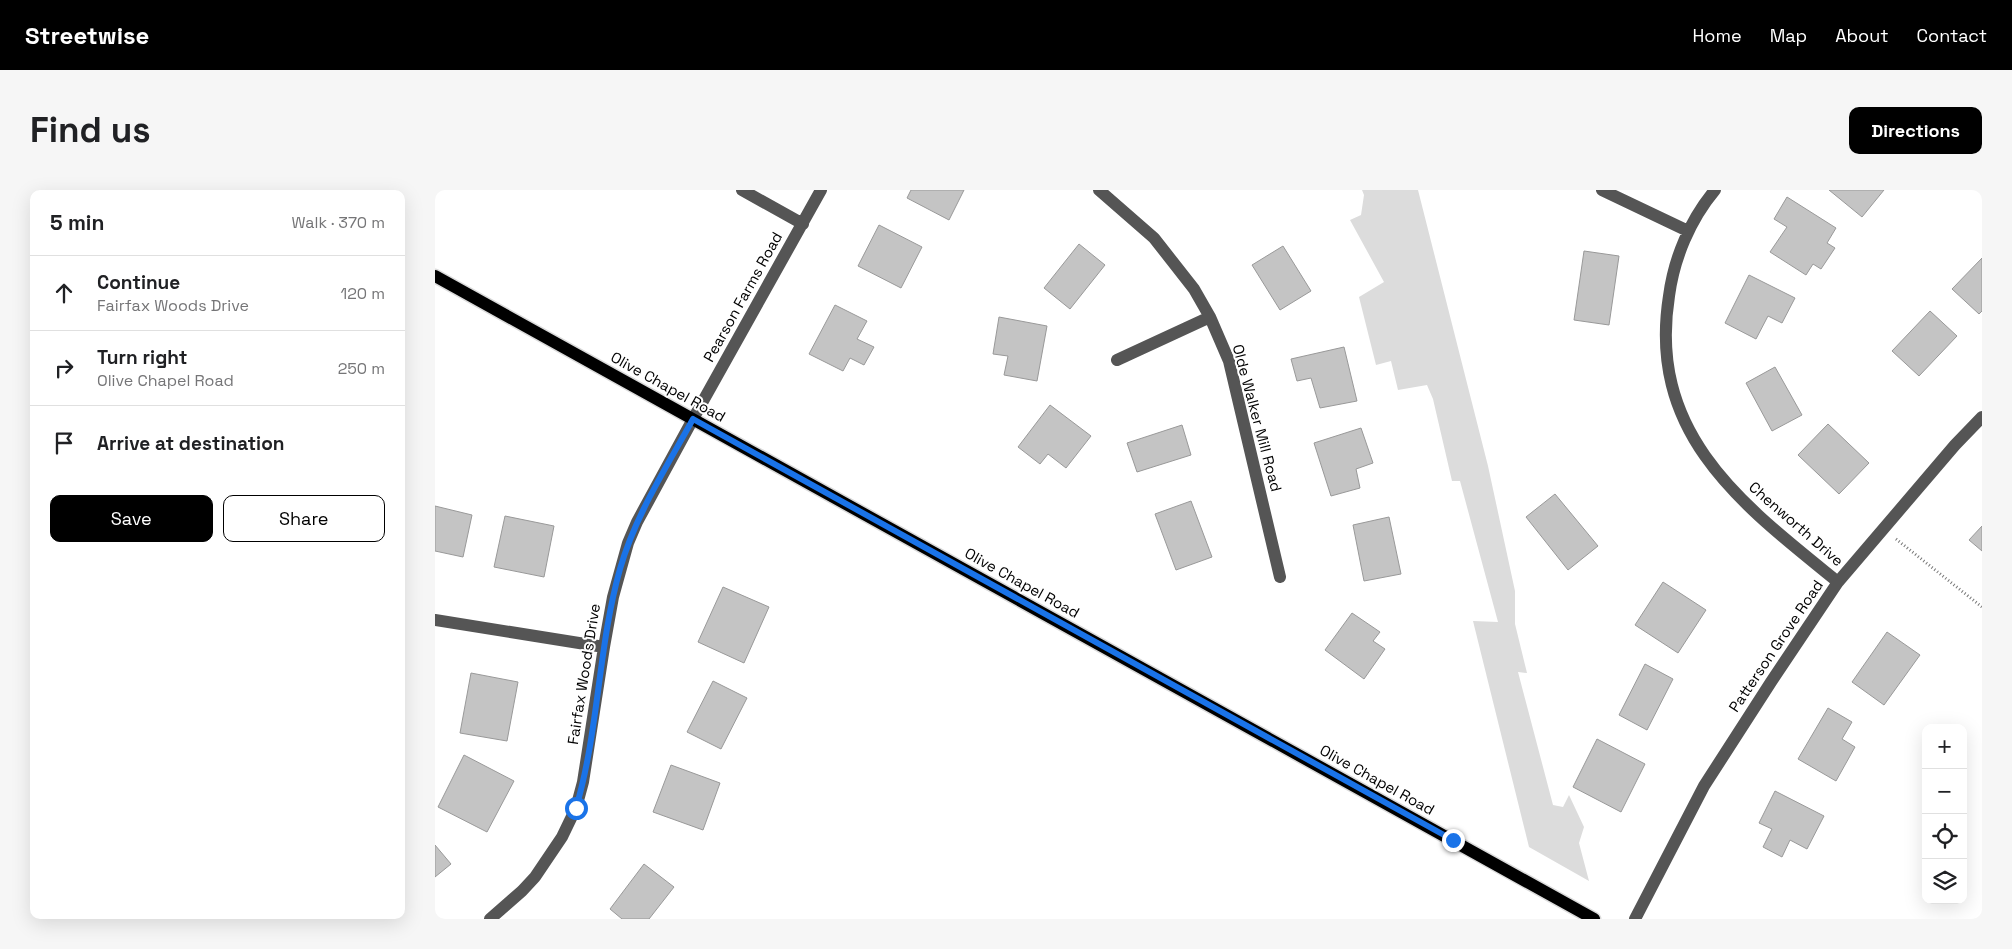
<!DOCTYPE html>
<html lang="en">
<head>
<meta charset="utf-8">
<style>
	body { margin:0; font-family:"Space Grotesk",sans-serif; background:#f6f6f6; color:#202124 }
	.controls { position:absolute; right:15px; bottom:15px; display:grid; overflow:hidden; border-radius:10px; box-shadow:0 5px 20px #0002 }
	.controls button { width:45px; height:45px; display:grid; place-items:center; padding:0; border:0; border-bottom:1px solid #e0e0e0; background:#fff; color:#202124; font:25px sans-serif }
	.stop { position:absolute; width:15px; height:15px; margin:-11px; border:4px solid #1a73e8; border-radius:50%; background:#fff }
	.stop.end { background:#1a73e8; border-color:#fff; box-shadow:0 1px 5px #0008 }
	.list { margin:0; padding:0; list-style:none }
	h2 { display:flex; justify-content:space-between; align-items:center; height:65px; margin:0; padding:0 20px; font-size:21px }
	h2 small { font-size:16px; font-weight:400; color:#757577 }
	.list li { display:grid; grid-template-columns:32px 1fr auto; gap:15px; align-items:center; box-sizing:border-box; height:75px; padding:0 20px; border-top:1px solid #e0e0e0 }
	.list b { display:block; font-size:19px; white-space:nowrap }
	.list p { margin:0; font-size:16px; white-space:nowrap; color:#757577 }
	.list em { font-size:16px; font-style:normal; color:#757577 }
	.actions { display:flex; gap:10px; padding:15px 20px }
	.actions a { flex:1; padding:11px 0; border:1px solid #000; border-radius:10px; text-align:center; font-size:18px; color:#000 }
	.actions .main { background:#000; color:#fff }
	.icon { flex:none; width:28px; height:28px; fill:none; stroke:currentColor; stroke-width:2; stroke-linecap:round; stroke-linejoin:round }
	.map { position:relative; flex:none; width:1547px; height:729px; overflow:hidden; border-radius:10px }
	header { display:flex; align-items:center; gap:30px; box-sizing:border-box; height:70px; padding:0 25px; background:#000; color:#fff }
	header strong { font-size:24px }
	nav { display:flex; gap:28px; margin-inline-start:auto; font-size:18px }
	.intro { display:flex; align-items:center; justify-content:space-between; box-sizing:border-box; height:120px; padding:0 30px }
	h1 { margin:0; font-size:35px }
	.button { padding:12px 22px; border-radius:10px; background:#000; color:#fff; font-size:18px; font-weight:700 }
	main { display:flex; gap:30px; padding:0 30px }
	aside { flex:1; background:#fff; border-radius:10px; box-shadow:0 5px 20px #0002 }
	.map>svg:first-child { display:block }
</style>
</head>
<body>
<header>
<strong>Streetwise</strong>
<nav><a>Home</a><a>Map</a><a>About</a><a>Contact</a></nav>
</header>
<div class="intro"><h1>Find us</h1><a class="button">Directions</a></div>
<main>
<aside>
<h2>5 min<small>Walk · 370 m</small></h2>
<ul class="list">
<li><svg class="icon" aria-label="ahead" viewBox="0 0 24 24"><path d="M12 20V5M6 11l6-6 6 6"/></svg><div><b>Continue</b><p>Fairfax Woods Drive</p></div><em>120 m</em></li>
<li><svg class="icon" aria-label="right" viewBox="0 0 24 24"><path d="M7 20v-9h11M14 6l5 5-5 5"/></svg><div><b>Turn right</b><p>Olive Chapel Road</p></div><em>250 m</em></li>
<li><svg class="icon" aria-label="arrive" viewBox="0 0 24 24"><path d="M6 21V4h12l-3 4 3 4H6"/></svg><div><b>Arrive at destination</b></div></li>
</ul>
<div class="actions"><a class="main">Save</a><a>Share</a></div>
</aside>
<div class="map">
<svg width="1547" height="729" viewBox="0 0 1547 729">
	<rect width="100%" height="100%" fill="#fff"/>
	<path fill="#dcdcdc" d="M927,0H983L1053,276L1080,401V434L1092,483L1083,482L1118,615L1128,617L1134,605L1149,637L1144,653L1154,691L1094,657L1038,431L1063,432L1025,291H1017L998,209L992,195L963,200L956,171L941,175L924,107L949,92L915,30L926,25L929,5Z"/>
	<path fill="#c4c4c4" stroke="#999" d="M476,0H529L514,30L472,8Z
		M1394,0H1449L1427,27Z
		M1352,7L1401,38L1392,53L1400,58L1386,79L1378,74L1371,85L1335,62L1352,37L1339,29Z
		M444,35L487,57L466,98L423,76Z
		M644,54L670,75L635,119L609,98Z
		M848,56L876,101L845,120L817,75Z
		M1149,61L1184,66L1174,135L1139,130Z
		M1547,68V121L1544,124L1517,99Z
		M1314,85L1360,108L1347,133L1333,126L1321,149L1290,133Z
		M400,115L432,131L422,149L439,157L429,175L415,168L408,181L374,164Z
		M1495,121L1522,146L1484,186L1457,161Z
		M564,127L612,136L602,191L569,185L573,166L558,164Z
		M909,157L922,211L885,218L876,188L862,191L856,169Z
		M1340,177L1367,225L1337,241L1311,193Z
		M615,215L656,246L631,278L613,264L605,274L583,257Z
		M1393,234L1434,273L1404,304L1363,265Z
		M747,235L756,265L702,282L692,253Z
		M926,238L938,273L921,279L925,298L896,306L879,253Z
		M1120,304L1163,356L1133,380L1091,327Z
		M756,311L777,367L741,380L720,324Z
		M0,316L37,325L28,367L0,361Z
		M70,326L119,336L109,387L59,377Z
		M954,327L966,384L929,391L918,335Z
		M1547,336V361L1534,350Z
		M1228,392L1271,420L1243,463L1200,435Z
		M288,397L334,417L309,473L263,452Z
		M917,423L945,442L938,451L950,459L929,489L890,460Z
		M1452,442L1485,465L1449,515L1417,492Z
		M1210,474L1238,489L1212,540L1184,525Z
		M36,483L83,492L72,551L25,543Z
		M278,491L312,508L286,559L252,542Z
		M1393,518L1417,532L1407,549L1420,557L1401,591L1363,569Z
		M1162,549L1210,574L1186,622L1138,597Z
		M29,565L79,591L52,642L3,617Z
		M236,575L285,593L268,640L218,622Z
		M1340,601L1389,626L1372,659L1355,650L1347,667L1328,657L1337,639L1324,633Z
		M0,655L16,674L0,687Z
		M209,674L239,697L214,729H187L175,719Z"/>
	<g fill="none" stroke-linecap="round" stroke-linejoin="round">
		<g stroke="#dbdbdb" stroke-width="15">
			<path id="major" d="M0,86L1159,729"/>
		</g>
		<path stroke="#777" stroke-width="3" stroke-dasharray="1 2.5" stroke-linecap="butt" d="M1461,349L1547,417"/>
		<path stroke="#555" stroke-width="12" d="M307,0L368,34
			M664,0L719,48L759,99L775,127L794,171L845,387
			M1167,0L1253,41
			M1280,0C1255,30 1239,68 1234,106C1212,245 1308,315 1403,392
			M682,170L775,127
			M0,430L169,457
			M55,729L87,701L100,687L127,647L141,618L148,592L169,457L178,407L193,353L202,332L258,229L386,0
			M1200,729L1269,596L1336,492L1403,392L1520,255L1547,227"/>
		<use href="#major" stroke="#000" stroke-width="12"/>
	</g>
	<g fill="none" stroke-linecap="round" stroke-linejoin="round">
		<path stroke="#1a73e8" stroke-width="6" d="M141,618C164,540 163,457 185,379C200,326 231,278 258,229L1018,650"/>
	</g>
	<g text-anchor="middle" stroke-width="4" stroke-linejoin="round" paint-order="stroke">
		<g font-size="15" fill="#000" stroke="#fff">
			<text transform="translate(308 107) rotate(-61)" y="5">Pearson Farms Road</text>
			<text transform="translate(233 197) rotate(29)" y="5">Olive Chapel Road</text>
			<text transform="translate(822 228) rotate(75)" y="5">Olde Walker Mill Road</text>
			<text transform="translate(1361 334) rotate(41)" y="5">Chenworth Drive</text>
			<text transform="translate(587 393) rotate(29)" y="5">Olive Chapel Road</text>
			<text transform="translate(1341 456) rotate(-56)" y="5">Patterson Grove Road</text>
			<text transform="translate(149 484) rotate(-81)" y="5">Fairfax Woods Drive</text>
			<text transform="translate(942 590) rotate(29)" y="5">Olive Chapel Road</text>
		</g>
	</g>
</svg>
<div class="controls">
<button>+</button>
<button>−</button>
<button><svg class="icon" aria-label="locate" viewBox="0 0 24 24"><circle cx="12" cy="12" r="6"/><path d="M12 2v4M12 18v4M2 12h4M18 12h4"/></svg></button>
<button><svg class="icon" aria-label="layers" viewBox="0 0 24 24"><path d="M12 4l9 5-9 5-9-5zM3 14l9 5 9-5"/></svg></button>
</div>
<div class="stop" style="left:141px;top:618px"></div>
<div class="stop end" style="left:1018px;top:650px"></div>
</div>
</main>
</body>
</html>
